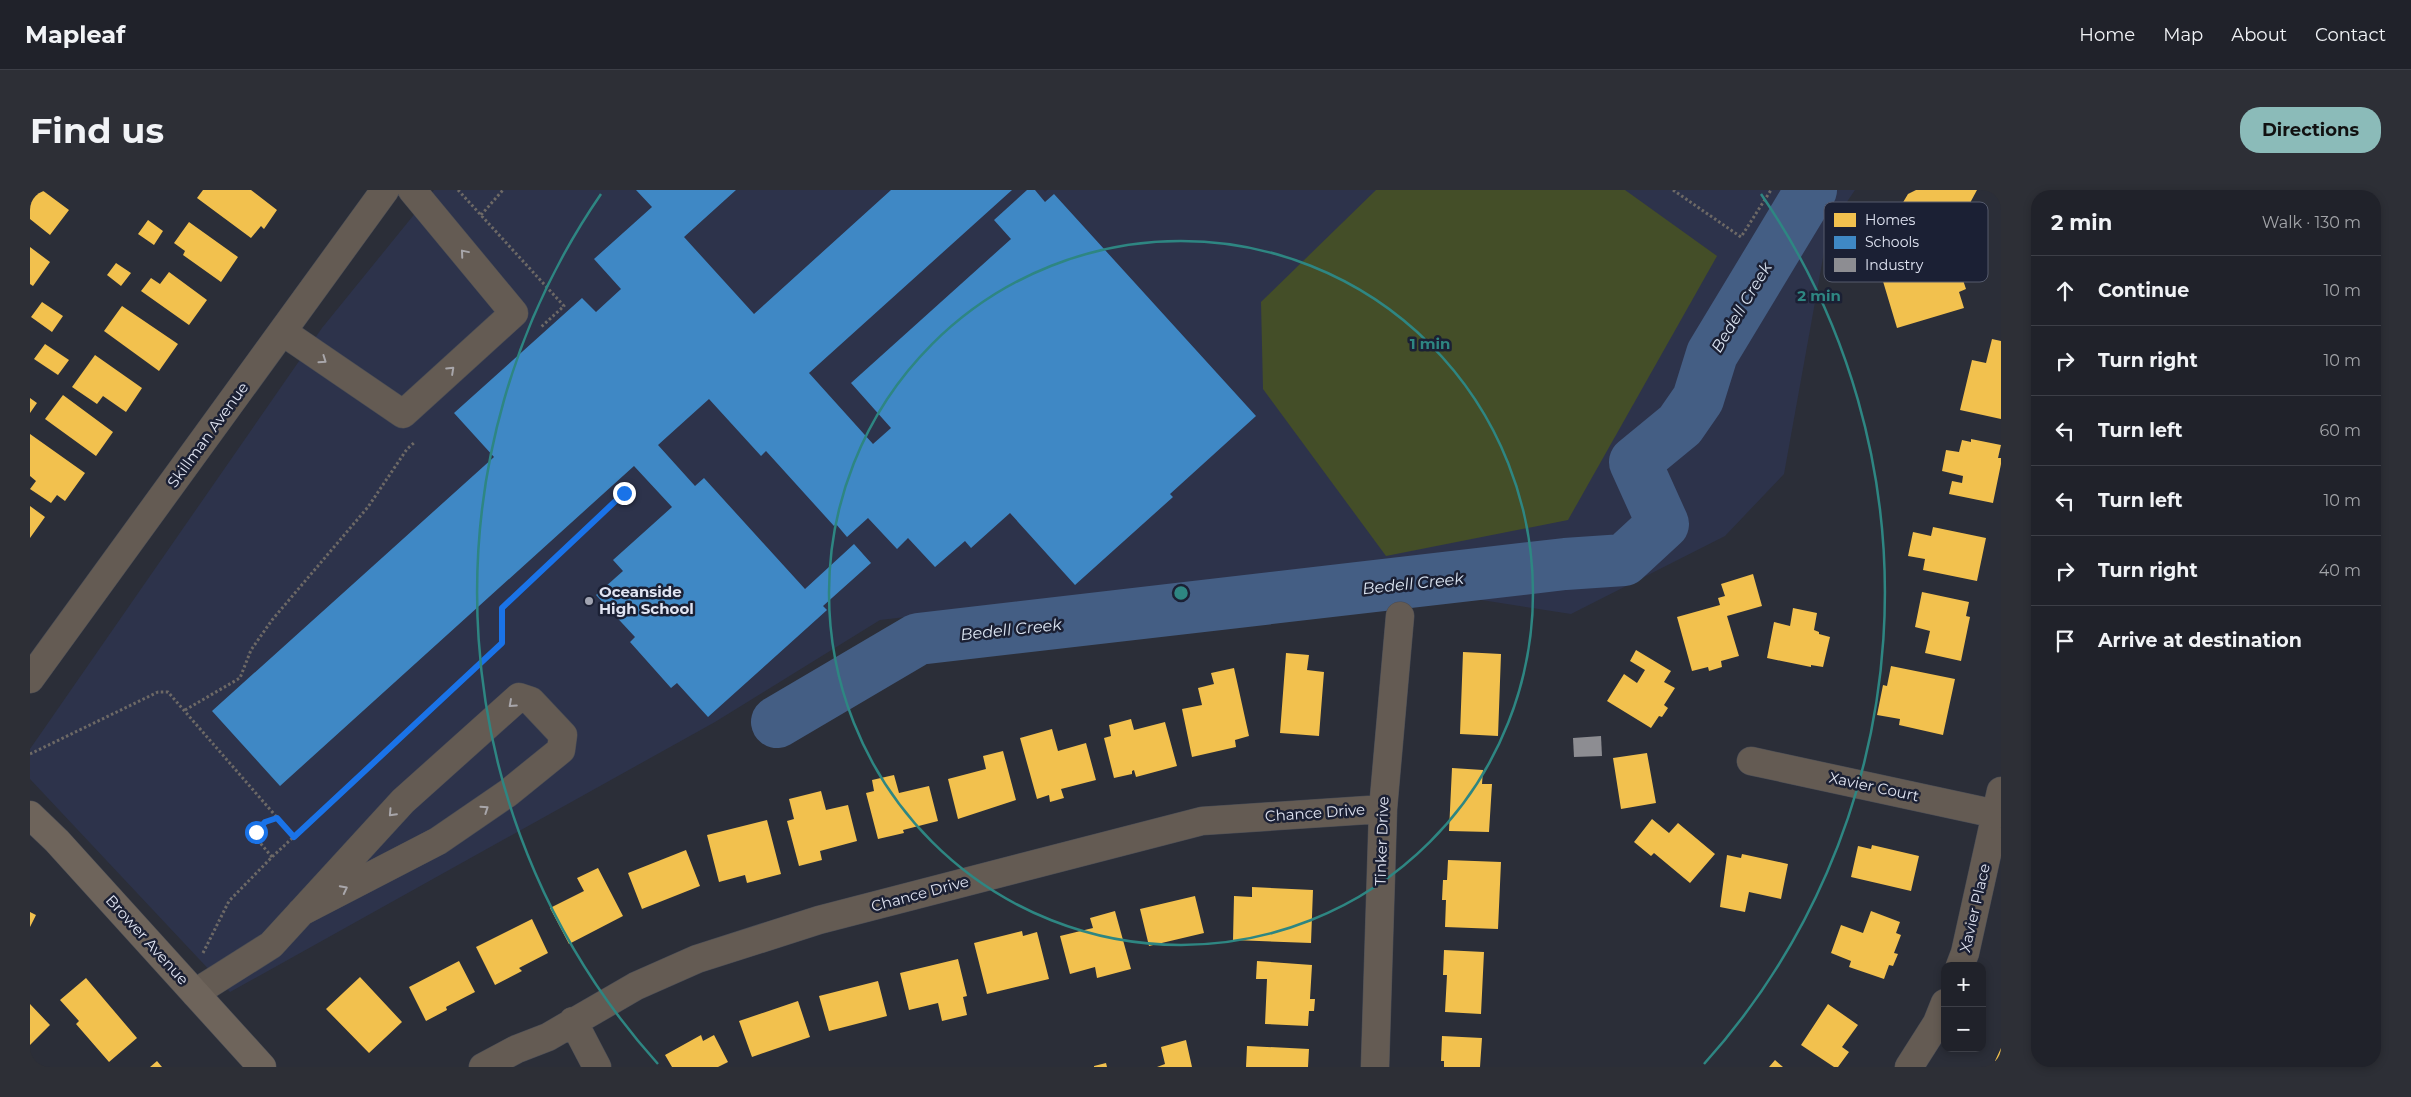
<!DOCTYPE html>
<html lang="en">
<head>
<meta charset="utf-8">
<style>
	body { margin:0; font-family:Montserrat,sans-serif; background:#2d2f36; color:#f1f3f6 }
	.controls { position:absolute; right:15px; bottom:15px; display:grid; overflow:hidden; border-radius:10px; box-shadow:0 2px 8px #0003 }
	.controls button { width:45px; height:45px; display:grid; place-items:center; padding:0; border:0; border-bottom:1px solid #3d3f47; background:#20222a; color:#f1f3f6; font:25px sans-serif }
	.stop { position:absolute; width:15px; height:15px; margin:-11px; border:4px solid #1a73e8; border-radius:50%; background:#fff }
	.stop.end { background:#1a73e8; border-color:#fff; box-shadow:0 1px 5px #0008 }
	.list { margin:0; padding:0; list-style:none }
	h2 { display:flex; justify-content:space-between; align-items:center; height:65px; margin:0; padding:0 20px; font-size:21px }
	h2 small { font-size:16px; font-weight:400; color:#a2a4a8 }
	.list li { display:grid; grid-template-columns:32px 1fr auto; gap:15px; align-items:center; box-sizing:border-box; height:70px; padding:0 20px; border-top:1px solid #3d3f47 }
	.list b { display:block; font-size:19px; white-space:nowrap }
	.list em { font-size:16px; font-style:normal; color:#a2a4a8 }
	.icon { flex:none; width:28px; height:28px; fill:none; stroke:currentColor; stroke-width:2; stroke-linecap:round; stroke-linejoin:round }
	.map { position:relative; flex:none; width:1971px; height:877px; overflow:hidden; border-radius:20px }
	header { display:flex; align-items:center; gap:30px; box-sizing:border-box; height:70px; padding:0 25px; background:#20222a; border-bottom:1px solid #3d3f47 }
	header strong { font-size:24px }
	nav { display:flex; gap:28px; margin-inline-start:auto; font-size:18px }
	.intro { display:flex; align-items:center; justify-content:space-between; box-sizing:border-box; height:120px; padding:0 30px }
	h1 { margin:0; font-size:35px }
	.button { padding:12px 22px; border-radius:20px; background:#8bbbb9; color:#111; font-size:18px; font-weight:700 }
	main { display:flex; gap:30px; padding:0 30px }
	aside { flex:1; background:#20222a; border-radius:20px; box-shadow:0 2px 8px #0003 }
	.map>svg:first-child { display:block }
</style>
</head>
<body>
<header>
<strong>Mapleaf</strong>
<nav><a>Home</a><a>Map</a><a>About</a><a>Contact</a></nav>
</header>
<div class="intro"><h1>Find us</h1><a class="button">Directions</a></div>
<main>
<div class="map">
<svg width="1971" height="877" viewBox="0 0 1971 877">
	<rect width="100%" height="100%" fill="#2b2e38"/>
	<path fill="#2d334b" d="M404,0H1825L1798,40L1754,284L1695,346L1541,424L1375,398L1133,397L850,430L685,532L200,802L0,589V559L292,138Z"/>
	<path fill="#444e28" d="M1346,0H1595L1687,66L1538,330L1356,366L1233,199L1231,112Z"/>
	<path fill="#f2c14e" d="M0,0H12L39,20L20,45L0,29Z
		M173,0H221L247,20L234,39L231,36L221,48L167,8Z
		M1886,0H1947L1940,13L1949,18L1941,34L1932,29L1923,46L1878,23L1872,14L1878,4Z
		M118,30L133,41L124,55L108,44Z
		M159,32L208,67L191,92L153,65L155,61L144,53Z
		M0,57L20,72L3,96L0,94Z
		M1914,59L1923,90L1932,87L1936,99L1929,102L1934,118L1867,138L1849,78Z
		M86,73L101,83L91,96L77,85Z
		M139,82L177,110L159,135L111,101L121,88L130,94Z
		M12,112L33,126L22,142L1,127Z
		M92,116L148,154L129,181L74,141Z
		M1962,149L1971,151V229L1930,220L1942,170L1956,173Z
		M15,154L39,170L28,185L4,169Z
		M65,165L112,198L96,222L73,206L67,214L42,197Z
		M33,205L83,242L66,266L15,229Z
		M0,208L7,213L0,223Z
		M0,244L55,283L35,311L27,305L21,313L0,299L6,291L0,286Z
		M1941,249L1971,255L1968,268H1971V274L1963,313L1919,304L1922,291L1932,293L1933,286L1912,281L1916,260L1929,262L1932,250L1941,252Z
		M0,316L15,327L0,348Z
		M1903,337L1956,348L1947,391L1893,380L1895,369L1878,366L1883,342L1901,346Z
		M1723,384L1732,416L1697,426L1709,466L1691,471L1692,477L1679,481L1678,477L1662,481L1647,427L1690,415L1688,408L1695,406L1691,394Z
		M1892,402L1939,412L1936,426L1940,427L1931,471L1895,463L1900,441L1885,437Z
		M1763,418L1787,423L1784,440L1789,442V444L1800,447L1793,477L1781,475V477L1737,468L1744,432L1760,436Z
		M1606,460L1641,481L1634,492L1645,498L1634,515L1638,518L1632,527L1629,526L1621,538L1577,511L1594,484L1607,493L1615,480L1600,471Z
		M1433,462L1471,464L1468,546L1430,544Z
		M1256,463L1279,465L1277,480L1294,482L1289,546L1250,543Z
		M1861,476L1925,489L1913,545L1869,535L1870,529L1847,525L1853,495L1857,496Z
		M1204,478L1219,546L1205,550L1206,557L1162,567L1152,519L1172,515L1168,498L1184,494L1181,483Z
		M1101,529L1104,540L1135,532L1147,576L1106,587L1104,580L1102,581V584L1084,588L1074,548L1081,546L1079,535Z
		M1022,539L1028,561L1056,553L1066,590L1031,599L1034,608L1020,612L1019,605L1007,609L990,548Z
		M973,561L986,610L928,629L918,589L956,579L953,566Z
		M1617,563L1626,613L1591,619L1583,568Z
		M1422,578L1453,580L1452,594H1462L1459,642L1419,641Z
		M864,585L869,603L899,596L908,631L873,640L874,643L848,649L836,603L844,601L842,590Z
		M791,601L796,620L818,615L827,651L790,661L792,670L769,676L757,631L764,629L759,609Z
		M1622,629L1639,643L1648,633L1685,664L1660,693L1624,663L1621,666L1604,652Z
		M737,630L751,684L717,693L715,685L689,692L677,645Z
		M1842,655L1889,666L1881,701L1821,687L1828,656L1841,659Z
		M656,660L670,696L612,719L598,683Z
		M1712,664L1758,674L1751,709L1719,702L1715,722L1690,717L1697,665L1711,668Z
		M1418,670L1471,672L1468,739L1415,737L1416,710H1412L1413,690H1417Z
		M568,678L593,726L539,754L520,718L554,701L547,688Z
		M1222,697L1283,700L1281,753L1203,750L1204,706L1222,707Z
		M1165,706L1174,743L1119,756L1110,719Z
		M1085,721L1101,779L1067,788L1065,777L1040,784L1030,746L1063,738L1060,728Z
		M1841,721L1870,732L1866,743L1871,745L1864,763L1868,764L1863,776L1859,775L1854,789L1819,777L1821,771L1801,763L1811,735L1833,743Z
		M0,722L6,725L0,737Z
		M502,729L518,763L489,778L492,781L465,795L446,757Z
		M992,741L993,746L1007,742L1019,789L957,804L944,753Z
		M1414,760L1454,762L1451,824L1415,822L1417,785H1413Z
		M928,769L937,806L933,807L937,825L912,831L908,813L879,820L870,783Z
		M429,771L445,802L416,817L417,820L396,831L379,797Z
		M1227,771L1282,775L1280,809H1285L1284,821H1279L1278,836L1235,834L1237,789H1226Z
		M330,787L372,832L339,863L296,819Z
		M56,788L107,848L79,872L46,834L49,831L30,810Z
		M848,791L857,826L799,841L789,806Z
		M768,811L780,847L722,867L709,831Z
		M0,814L20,835L0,855Z
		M1798,814L1828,835L1812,857L1819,862L1808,877H1804L1771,855Z
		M671,845L673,851L684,845L698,872L688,877H642L635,865Z
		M1412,846L1452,848L1450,877H1414V871H1411Z
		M1156,850L1162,877H1127L1135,874L1131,857Z
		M1217,856L1279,859L1278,877H1216Z
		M1971,858V874L1965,871Z
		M1745,870L1753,877H1739Z
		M127,871L132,877H120Z
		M1076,873L1077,877H1064V876Z"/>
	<path fill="#3f88c5" d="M606,0H706L654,47L724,124L861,0H982L779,183L843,254L861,238L821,193L981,49L964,30L997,0H1005L1015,12L1024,4L1226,226L1140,304L1143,307L1045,395L980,323L941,358L935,351L905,377L878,348L867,359L838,328L817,347L806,334L804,336L736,261L731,266L679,209L628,255L665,296L674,288L775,399L824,354L841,373L793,416L797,420L678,527L647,493L641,498L600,452L605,447L566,405L593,381L583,370L642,317L604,276L250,596L182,521L464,267L424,223L552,108L566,122L591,99L564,69L622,17Z"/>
	<path fill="#8d8d92" d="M1571,546L1572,566L1544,567L1543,548Z"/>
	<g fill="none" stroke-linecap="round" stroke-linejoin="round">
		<path stroke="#445e84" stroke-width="52" d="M747,532L888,449L1535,374L1594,370L1633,334L1605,272L1650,235L1668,209L1682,164L1781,0"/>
		<g stroke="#494c55" stroke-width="29">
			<path id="minor" d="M253,142L373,224L484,123L382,0
				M0,489L355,0
				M1721,571L1966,624
				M1930,776L1935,763L1971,601
				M165,803L241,755L373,611L489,507L501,511L533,545L531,560L478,603L408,651L271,722
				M543,831L567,877
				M453,877L487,859L518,847L606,796L667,769L789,730L1172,631L1353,619
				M1345,877L1353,619L1370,426
				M1879,877L1907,833L1915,813"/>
		</g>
		<g stroke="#494c55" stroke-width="29">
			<path id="major" d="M0,625L27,651L232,877"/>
		</g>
		<path stroke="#6d6966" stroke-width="3" stroke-dasharray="2.5 2.5" stroke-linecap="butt" d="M428,0L534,116L510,138
			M1643,0L1711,47L1741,0
			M451,25L473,0
			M155,520L210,488L221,460L242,430L338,317L377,259L385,252
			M0,564L128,502H138L264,647
			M242,667L226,648V641L235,632L247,628
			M173,763L199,711L242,667L472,453V418L593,303"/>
		<use href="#minor" stroke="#645b53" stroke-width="28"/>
		<use href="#major" stroke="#6e645b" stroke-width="28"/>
	</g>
	<defs><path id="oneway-chevron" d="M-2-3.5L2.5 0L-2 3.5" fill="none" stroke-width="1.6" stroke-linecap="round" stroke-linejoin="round" transform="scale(1.25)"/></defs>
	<g stroke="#a8a6aa">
		<use href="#oneway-chevron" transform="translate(434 63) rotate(-130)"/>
		<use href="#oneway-chevron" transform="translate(293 170) rotate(35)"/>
		<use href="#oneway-chevron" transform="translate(421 180) rotate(-43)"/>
		<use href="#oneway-chevron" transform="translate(482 514) rotate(138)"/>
		<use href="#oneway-chevron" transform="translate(455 619) rotate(-34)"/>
		<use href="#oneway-chevron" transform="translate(362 623) rotate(133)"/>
		<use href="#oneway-chevron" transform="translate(314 699) rotate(-27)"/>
	</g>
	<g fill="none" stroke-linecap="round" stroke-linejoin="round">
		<path stroke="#1a73e8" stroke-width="6" d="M226,642L235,632L247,628L264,647L472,453V418L594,303"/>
	</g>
	<g fill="none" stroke="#2e8682" stroke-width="2.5">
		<circle cx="1151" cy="403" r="352"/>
		<path d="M628 874A704 704 0 0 1 571 4M1731 4A704 704 0 0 1 1674 874"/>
	</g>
	<circle fill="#a1a4b1" stroke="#1b2034" stroke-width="2" cx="559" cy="411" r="5"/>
	<g text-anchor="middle" stroke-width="5" stroke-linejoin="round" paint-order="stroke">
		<g font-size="15" fill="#e0e4f2" stroke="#1b2034">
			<text transform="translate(178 245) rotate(-54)" y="5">Skillman Avenue</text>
			<text transform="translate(1844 597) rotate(12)" y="5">Xavier Court</text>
			<text transform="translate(1285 623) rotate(-4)" y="5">Chance Drive</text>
			<text transform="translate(1352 651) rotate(-88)" y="5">Tinker Drive</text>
			<text transform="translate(890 704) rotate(-15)" y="5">Chance Drive</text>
			<text transform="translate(1945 718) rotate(-77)" y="5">Xavier Place</text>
			<text transform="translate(117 750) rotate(48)" y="5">Brower Avenue</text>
		</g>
		<g font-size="15" font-weight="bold" fill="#e0e4f2" stroke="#1b2034" text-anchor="start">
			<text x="569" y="407">Oceanside<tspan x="569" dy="17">High School</tspan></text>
		</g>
		<g font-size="16" font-style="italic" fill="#dce5f2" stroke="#1b2034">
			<text transform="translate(1711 117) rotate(-59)" y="6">Bedell Creek</text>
			<text transform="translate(1383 393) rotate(-6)" y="6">Bedell Creek</text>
			<text transform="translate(981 439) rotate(-6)" y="6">Bedell Creek</text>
		</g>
	</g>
	<rect x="1794" y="12" width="164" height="80" rx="8" fill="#1b2034" stroke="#565b6d" stroke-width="1"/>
	<rect x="1804" y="23" width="22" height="14" fill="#f2c14e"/>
	<rect x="1804" y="46" width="22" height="13" fill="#3f88c5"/>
	<rect x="1804" y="68" width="22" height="14" fill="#8d8d92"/>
	<g font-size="14" fill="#e0e4f2">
		<text x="1835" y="35">Homes</text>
		<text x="1835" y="57">Schools</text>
		<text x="1835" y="80">Industry</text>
	</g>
	<circle cx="1151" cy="403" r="8" fill="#2e8682" stroke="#1b2034" stroke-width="2.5"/>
	<g font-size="15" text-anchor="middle" font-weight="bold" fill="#2e8682" stroke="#1b2034" stroke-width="5" stroke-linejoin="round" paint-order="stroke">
		<text x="1789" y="111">2 min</text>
		<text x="1400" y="159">1 min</text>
	</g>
</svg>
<div class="controls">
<button>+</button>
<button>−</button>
</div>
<div class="stop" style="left:226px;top:642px"></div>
<div class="stop end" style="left:594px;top:303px"></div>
</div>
<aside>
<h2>2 min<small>Walk · 130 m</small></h2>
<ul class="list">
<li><svg class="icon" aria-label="ahead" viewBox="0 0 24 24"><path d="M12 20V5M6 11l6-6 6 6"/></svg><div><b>Continue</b></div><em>10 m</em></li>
<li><svg class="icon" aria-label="right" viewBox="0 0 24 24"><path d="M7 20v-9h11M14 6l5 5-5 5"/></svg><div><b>Turn right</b></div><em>10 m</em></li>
<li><svg class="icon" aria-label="left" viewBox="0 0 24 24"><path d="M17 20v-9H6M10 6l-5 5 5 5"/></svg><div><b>Turn left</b></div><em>60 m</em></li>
<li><svg class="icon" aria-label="left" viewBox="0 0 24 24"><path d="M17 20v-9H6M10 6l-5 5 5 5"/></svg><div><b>Turn left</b></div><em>10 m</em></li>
<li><svg class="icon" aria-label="right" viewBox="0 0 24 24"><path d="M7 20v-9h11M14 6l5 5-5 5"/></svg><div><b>Turn right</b></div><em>40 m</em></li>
<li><svg class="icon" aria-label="arrive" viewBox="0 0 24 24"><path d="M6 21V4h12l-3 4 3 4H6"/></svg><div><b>Arrive at destination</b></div></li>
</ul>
</aside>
</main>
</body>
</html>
